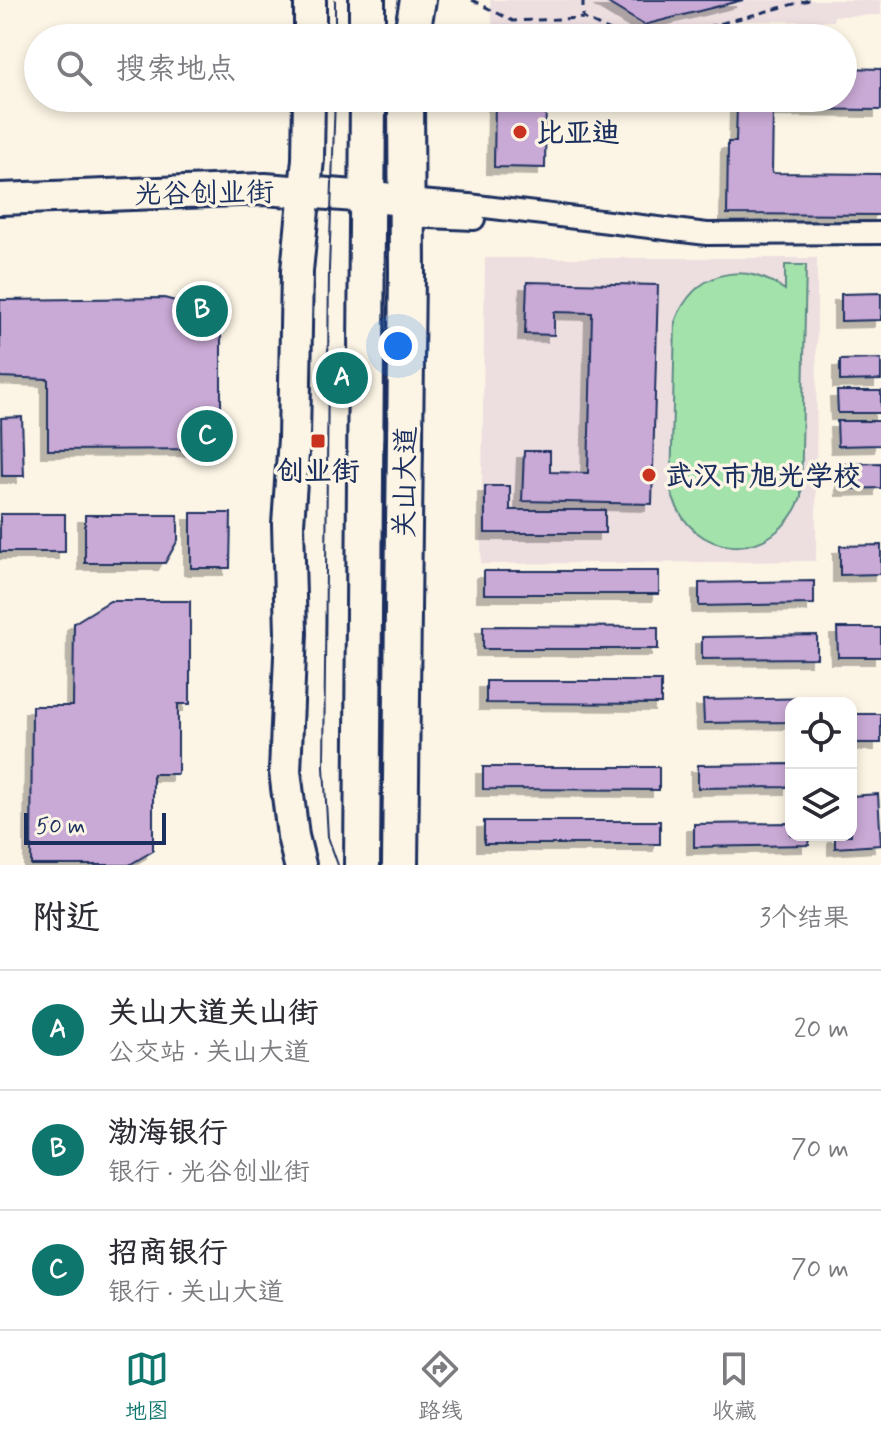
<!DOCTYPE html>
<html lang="zh">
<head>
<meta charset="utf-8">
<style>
	body { margin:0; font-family:Mynerve,"LXGW WenKai TC",sans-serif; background:#f7f7f7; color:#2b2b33 }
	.controls { position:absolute; right:24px; bottom:24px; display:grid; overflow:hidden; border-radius:16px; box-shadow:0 4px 12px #0003 }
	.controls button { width:72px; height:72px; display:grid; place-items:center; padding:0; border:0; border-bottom:2px solid #e1e1e2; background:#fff; color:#2b2b33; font:40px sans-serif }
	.scale { position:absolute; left:24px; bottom:20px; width:142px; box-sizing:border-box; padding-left:8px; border:4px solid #1b2f5e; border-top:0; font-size:22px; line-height:28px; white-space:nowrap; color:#1b2f5e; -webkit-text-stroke:6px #fcf5e5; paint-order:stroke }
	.you { position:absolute; left:398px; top:346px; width:28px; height:28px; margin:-20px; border:6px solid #fff; border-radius:50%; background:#1a73e8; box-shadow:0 0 0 12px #1a73e833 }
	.badge { display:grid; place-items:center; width:52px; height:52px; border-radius:50%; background:#0f766e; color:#fff; font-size:26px; font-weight:700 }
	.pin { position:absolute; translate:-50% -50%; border:4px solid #fff; box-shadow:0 2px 8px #0006 }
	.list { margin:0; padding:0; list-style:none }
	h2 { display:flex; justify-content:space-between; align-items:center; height:104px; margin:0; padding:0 32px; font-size:34px }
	h2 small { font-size:26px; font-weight:400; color:#7c7c81 }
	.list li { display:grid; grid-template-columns:52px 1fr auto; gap:24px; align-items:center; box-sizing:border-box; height:120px; padding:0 32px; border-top:2px solid #e1e1e2 }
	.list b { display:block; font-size:30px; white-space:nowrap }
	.list p { margin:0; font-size:26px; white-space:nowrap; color:#7c7c81 }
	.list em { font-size:26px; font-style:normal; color:#7c7c81 }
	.icon { flex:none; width:44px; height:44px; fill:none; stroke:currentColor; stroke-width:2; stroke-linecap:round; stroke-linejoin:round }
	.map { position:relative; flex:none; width:881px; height:865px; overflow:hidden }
	.search { position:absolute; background:#fff; box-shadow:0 4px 12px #0003; left:24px; right:24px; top:24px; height:88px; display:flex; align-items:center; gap:20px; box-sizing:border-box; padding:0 28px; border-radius:44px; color:#7c7c81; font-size:30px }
	.sheet { height:464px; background:#fff }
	nav { display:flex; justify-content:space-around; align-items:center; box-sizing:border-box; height:112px; border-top:2px solid #e1e1e2; background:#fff; font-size:22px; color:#7c7c81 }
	nav a { display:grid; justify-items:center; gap:4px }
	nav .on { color:#0f766e }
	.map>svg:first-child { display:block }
</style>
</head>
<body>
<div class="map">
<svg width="881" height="865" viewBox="0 0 881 865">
	<defs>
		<filter id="shadow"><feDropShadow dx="-7" dy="7" stdDeviation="0" flood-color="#0004"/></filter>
	</defs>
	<rect width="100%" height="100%" fill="#fcf5e5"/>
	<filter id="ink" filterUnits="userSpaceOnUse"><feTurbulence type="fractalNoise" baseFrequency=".0125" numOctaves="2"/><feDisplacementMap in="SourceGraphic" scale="16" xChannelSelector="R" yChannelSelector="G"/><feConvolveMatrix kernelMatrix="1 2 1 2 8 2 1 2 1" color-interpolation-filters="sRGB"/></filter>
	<g filter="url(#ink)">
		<path fill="#eddee0" d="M490,0H881V15L834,16V21H732L716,38H494Z
			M485,258H817L816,561L481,564Z"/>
		<path fill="#a3e3ab" stroke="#5f8984" stroke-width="2" d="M785,265H806L801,497C775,565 690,562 671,491L675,322C694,272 741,259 785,290Z"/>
		<path fill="#c9a9d5" stroke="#1b2f5e" stroke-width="2" filter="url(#shadow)" d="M603,0H743L644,25Z
			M843,68L881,69V110L773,109L772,173L881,174V215L727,214L728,142H736L737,104H751V98H843Z
			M495,98H546L545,168L494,167Z
			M527,282L658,285L652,504L522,501L524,451H550V472L588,473L592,313L554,312V335L525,334Z
			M881,293V320L841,321V294Z
			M164,298L198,307L221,326V449L48,450V379L0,377V300Z
			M881,359V380L840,381V360Z
			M837,391H881V413H838Z
			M22,417L24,476H2L1,418Z
			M837,421H881V445L838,446Z
			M881,463V488L843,489V464Z
			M485,486H510V510H605V533H485Z
			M191,513H231L230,568H191Z
			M0,514H65V552H0Z
			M85,515H178V540L165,563H85Z
			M881,545V574L840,575V546Z
			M484,571H659V594H484Z
			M814,581V604L699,606V583Z
			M110,601H190V704H178V774H153V851L129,865H31L32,706H73L74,623Z
			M483,626L658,627V649H483Z
			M837,628H881V657H838Z
			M817,635V658L702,659V637Z
			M486,681H661V704L486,703Z
			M818,698V703H791V722L704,723L703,700Z
			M851,714H881V743H851Z
			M791,764V787L698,788V765Z
			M483,767H659V790L483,789Z
			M878,794L881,845L835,848V835H851V796Z
			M484,821H660V844H484Z
			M791,823V835H809V845L694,847V824Z"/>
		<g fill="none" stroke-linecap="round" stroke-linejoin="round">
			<g stroke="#1b2f5e" stroke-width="26">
				<path id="minor" d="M407,200L469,205L707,234L881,233
					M406,216L474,219"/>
			</g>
			<g stroke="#1b2f5e" stroke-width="36">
				<path id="secondary" d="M310,38V0
					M0,199L265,189L407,200
					M300,865L293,836L285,771L291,633L288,524L294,439L297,271L308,159L309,98"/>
			</g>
			<g stroke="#1b2f5e" stroke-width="40">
				<path id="primary" d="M367,0V38
					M362,865L368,98
					M400,865L407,273L406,98"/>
			</g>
			<g stroke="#1b2f5e" stroke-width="40">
				<path id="trunk" d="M411,38L418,0"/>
			</g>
			<path stroke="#1b2f5e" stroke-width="3" stroke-dasharray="8 6" stroke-linecap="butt" d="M472,0L513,21L583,18L625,38
				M583,0V18
				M666,38L809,0"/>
			<use href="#minor" stroke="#fcf5e5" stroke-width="20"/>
			<use href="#secondary" stroke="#fcf5e5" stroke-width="30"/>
			<use href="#primary" stroke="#fcf5e5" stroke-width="34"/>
			<use href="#trunk" stroke="#fcf5e5" stroke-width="34"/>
			<path stroke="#1b2f5e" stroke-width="2" d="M335,0V38
				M335,98L329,269L324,767L328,837L338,865"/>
		</g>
	</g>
	<g fill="#c8321e" stroke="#fcf5e5" stroke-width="3">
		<circle cx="520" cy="132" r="8"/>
		<rect x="310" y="433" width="16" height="16" rx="4"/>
		<circle cx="649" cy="475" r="8"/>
	</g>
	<g text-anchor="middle" stroke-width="7" stroke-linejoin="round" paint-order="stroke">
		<g font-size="28" font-weight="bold" fill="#1b2f5e" stroke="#fcf5e5" text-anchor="start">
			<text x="536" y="142">比亚迪</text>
			<text x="318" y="480" text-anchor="middle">创业街</text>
			<text x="665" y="485">武汉市旭光学校</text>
		</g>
		<g font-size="28" fill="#1b2f5e" stroke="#fcf5e5">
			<text transform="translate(204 192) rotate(-1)" y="10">光谷创业街</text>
			<text transform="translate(404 482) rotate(-89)" y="10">关山大道</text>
		</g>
	</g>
</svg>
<div class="controls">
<button><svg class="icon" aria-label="locate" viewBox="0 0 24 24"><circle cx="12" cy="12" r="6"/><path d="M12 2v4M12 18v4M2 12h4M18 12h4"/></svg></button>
<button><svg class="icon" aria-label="layers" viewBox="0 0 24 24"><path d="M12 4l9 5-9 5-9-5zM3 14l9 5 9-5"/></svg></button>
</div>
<div class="scale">50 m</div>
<div class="you"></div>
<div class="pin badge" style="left:342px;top:378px">A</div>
<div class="pin badge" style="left:202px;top:311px">B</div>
<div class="pin badge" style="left:207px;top:436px">C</div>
<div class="search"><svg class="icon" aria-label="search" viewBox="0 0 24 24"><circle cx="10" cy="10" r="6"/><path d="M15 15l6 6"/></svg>搜索地点</div>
</div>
<section class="sheet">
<h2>附近<small>3个结果</small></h2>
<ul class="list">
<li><span class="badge">A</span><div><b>关山大道关山街</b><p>公交站 · 关山大道</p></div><em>20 m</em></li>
<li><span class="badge">B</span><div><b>渤海银行</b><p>银行 · 光谷创业街</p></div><em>70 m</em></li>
<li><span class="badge">C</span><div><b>招商银行</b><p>银行 · 关山大道</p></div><em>70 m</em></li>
</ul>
</section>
<nav>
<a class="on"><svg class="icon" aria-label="map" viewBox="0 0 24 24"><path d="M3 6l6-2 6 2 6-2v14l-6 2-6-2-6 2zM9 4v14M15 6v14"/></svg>地图</a>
<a><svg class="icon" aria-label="directions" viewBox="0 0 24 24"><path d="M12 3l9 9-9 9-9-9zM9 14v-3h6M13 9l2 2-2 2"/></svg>路线</a>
<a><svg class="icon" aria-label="saved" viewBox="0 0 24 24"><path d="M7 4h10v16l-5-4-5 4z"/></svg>收藏</a>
</nav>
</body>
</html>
